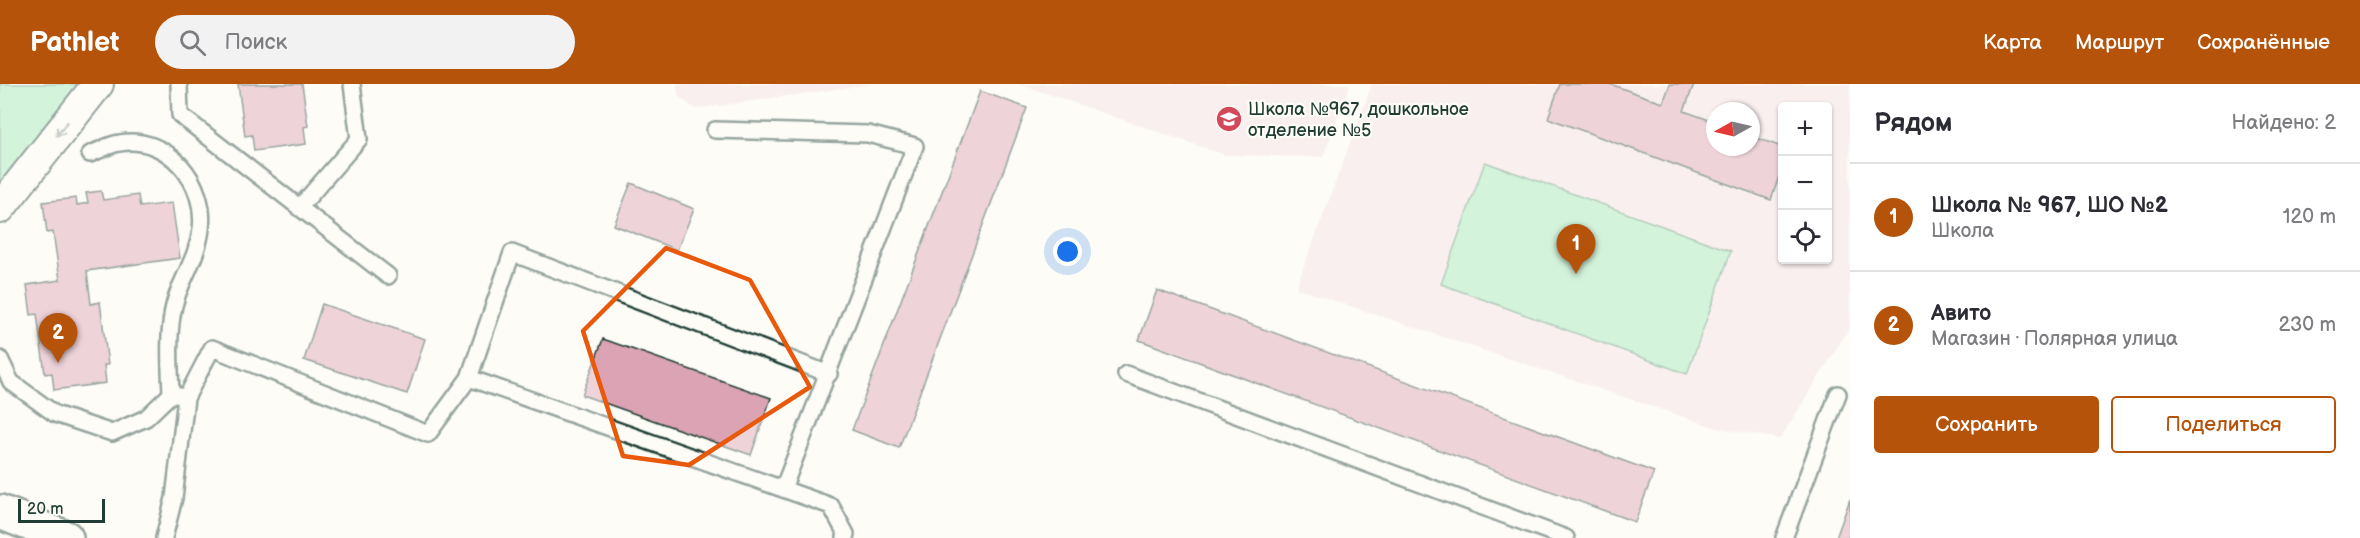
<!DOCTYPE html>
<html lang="ru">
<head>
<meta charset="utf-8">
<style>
	body { margin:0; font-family:"Balsamiq Sans",sans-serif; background:#f2f2f3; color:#2b2b33 }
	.controls { position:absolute; right:18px; top:18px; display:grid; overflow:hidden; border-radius:6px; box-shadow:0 2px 4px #0004 }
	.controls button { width:54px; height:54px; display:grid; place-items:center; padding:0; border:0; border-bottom:2px solid #e1e1e2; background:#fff; color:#2b2b33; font:30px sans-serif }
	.compass { position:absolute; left:1706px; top:18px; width:54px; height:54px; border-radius:50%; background:#fff; box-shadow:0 2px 4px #0004; rotate:262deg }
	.scale { position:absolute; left:18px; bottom:15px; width:87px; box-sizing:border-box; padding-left:6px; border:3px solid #1f3d34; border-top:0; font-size:16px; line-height:21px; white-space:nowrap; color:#1f3d34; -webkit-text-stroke:4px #fdfcf7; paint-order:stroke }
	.you { position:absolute; left:1068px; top:168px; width:21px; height:21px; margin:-15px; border:4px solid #fff; border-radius:50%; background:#1a73e8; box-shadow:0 0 0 9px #1a73e833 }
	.badge { display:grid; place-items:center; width:39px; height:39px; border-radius:50%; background:#b45309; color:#fff; font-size:20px; font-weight:700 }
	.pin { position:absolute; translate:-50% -50px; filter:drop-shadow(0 2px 3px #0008) }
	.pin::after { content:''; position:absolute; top:32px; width:21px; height:18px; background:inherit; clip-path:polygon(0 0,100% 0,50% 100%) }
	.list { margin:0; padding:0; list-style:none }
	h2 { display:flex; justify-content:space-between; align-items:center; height:78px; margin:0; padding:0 24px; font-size:26px }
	h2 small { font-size:20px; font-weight:400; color:#7c7c81 }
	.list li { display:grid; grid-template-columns:39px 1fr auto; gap:18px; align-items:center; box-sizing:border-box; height:108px; padding:0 24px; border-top:2px solid #e1e1e2 }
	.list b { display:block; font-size:22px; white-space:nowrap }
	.list p { margin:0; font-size:20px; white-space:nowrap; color:#7c7c81 }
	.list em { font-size:20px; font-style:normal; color:#7c7c81 }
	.actions { display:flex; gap:12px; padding:18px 24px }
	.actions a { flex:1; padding:14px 0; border:2px solid #b45309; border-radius:6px; text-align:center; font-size:21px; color:#b45309 }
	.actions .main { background:#b45309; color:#fff }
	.icon { flex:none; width:33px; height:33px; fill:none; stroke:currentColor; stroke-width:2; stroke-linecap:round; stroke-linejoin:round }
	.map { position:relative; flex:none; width:1850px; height:454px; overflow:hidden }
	header { display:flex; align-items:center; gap:36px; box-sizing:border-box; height:84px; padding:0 30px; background:#b45309; color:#fff }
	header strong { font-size:28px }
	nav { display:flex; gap:33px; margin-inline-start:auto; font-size:21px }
	.search { width:420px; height:54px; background:#f2f2f3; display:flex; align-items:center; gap:15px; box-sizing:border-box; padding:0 21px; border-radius:33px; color:#7c7c81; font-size:22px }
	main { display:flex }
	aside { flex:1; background:#fff }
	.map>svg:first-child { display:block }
</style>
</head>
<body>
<header>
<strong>Pathlet</strong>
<div class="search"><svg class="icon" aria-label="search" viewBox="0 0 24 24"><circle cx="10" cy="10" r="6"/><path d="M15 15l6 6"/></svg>Поиск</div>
<nav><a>Карта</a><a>Маршрут</a><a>Сохранённые</a></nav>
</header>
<main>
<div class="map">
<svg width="1850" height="454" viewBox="0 0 1850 454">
	<rect width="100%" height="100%" fill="#fdfcf7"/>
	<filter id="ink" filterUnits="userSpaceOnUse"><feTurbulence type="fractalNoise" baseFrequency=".0167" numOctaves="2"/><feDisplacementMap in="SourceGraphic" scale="12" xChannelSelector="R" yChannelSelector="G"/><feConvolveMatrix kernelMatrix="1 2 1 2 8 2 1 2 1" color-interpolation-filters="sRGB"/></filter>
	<g filter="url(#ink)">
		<path fill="#f3e1e3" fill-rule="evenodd" d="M677,0H874L695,25L678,12Z
			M1019,0H1350L1323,73L1225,71Z
			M1372,0H1850V243L1780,355L1717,344L1296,204ZM1782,22H1828V176H1782ZM1715,27H1751V63H1715Z"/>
		<path fill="#a0e9b8" stroke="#609376" stroke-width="1.5" d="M0,0H88L0,115Z
			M1485,78L1731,167L1687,290L1441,200Z"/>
		<path fill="#dba3b4" stroke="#1f3d34" stroke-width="1.5" d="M238,0H302L308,42L304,43L306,60L254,67L252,51L245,52Z
			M1560,0H1610L1663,19L1670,0H1694L1684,27L1715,38V63H1751V52L1782,63V84L1771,116L1548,34Z
			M980,7L1027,24L899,364L852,346Z
			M631,99L694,125L677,166L614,141Z
			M101,107L103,116L138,111L140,123L172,119L180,174L87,187L91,220L100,218L108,281H104L106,299L54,306L52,289L45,290L37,230L31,231L27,201L60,196L53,148L47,149L43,118L76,114L77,121L88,119L86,109Z
			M1157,206L1654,388L1635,438L1139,256Z
			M322,220L425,255L407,310L304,276Z
			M603,255L771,314L751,371L582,311Z
			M1850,415V454H1836Z"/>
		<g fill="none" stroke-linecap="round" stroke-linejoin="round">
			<g stroke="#1f3d34" stroke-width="20">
				<path id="lane" d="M179,0L180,31L388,192
					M715,46L868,50L915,62L783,405
					M90,70C99,67 110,60 120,59C168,51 207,99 201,145C197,178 176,201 172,232C168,257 170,284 171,310
					M299,124L359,55L352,0
					M0,275L11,298L55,330L112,349L146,334L171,310L180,312
					M1126,290L1566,454
					M469,294L512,169L829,290
					M164,454L174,414L186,314L212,264L428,350L469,294L831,422L846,450L845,454
					M1784,454L1838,310"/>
			</g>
			<g stroke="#1f3d34" stroke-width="34">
				<path id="street" d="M0,124L98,0"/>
			</g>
			<g stroke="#1f3d34" stroke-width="38">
				<path id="secondary" d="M0,428L66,454"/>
			</g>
			<use href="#lane" stroke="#fdfcf7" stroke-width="15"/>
			<use href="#street" stroke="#fdfcf7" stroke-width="30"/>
			<use href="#secondary" stroke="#fdfcf7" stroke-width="33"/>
		</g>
		<defs><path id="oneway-shaft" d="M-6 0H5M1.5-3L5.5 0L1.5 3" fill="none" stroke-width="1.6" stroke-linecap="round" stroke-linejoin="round" transform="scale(1.5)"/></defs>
		<use stroke="#8e9c96" href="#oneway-shaft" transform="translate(62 45) rotate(129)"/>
	</g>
	<path d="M0 0H1850V454H0ZM666,164L750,196L810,303L689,381L623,372L583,247Z" fill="#fdfcf7" fill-opacity=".55" fill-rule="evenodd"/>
	<path fill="none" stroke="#e8590c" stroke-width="4.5" stroke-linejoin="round" d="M666,164L750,196L810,303L689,381L623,372L583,247Z"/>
	<defs>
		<g id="school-disc" transform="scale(1.35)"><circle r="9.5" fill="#d1495b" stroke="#fdfcf7"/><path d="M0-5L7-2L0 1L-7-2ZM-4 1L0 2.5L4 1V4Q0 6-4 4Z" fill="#fff"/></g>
	</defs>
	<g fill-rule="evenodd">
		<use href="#school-disc" x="1229" y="35"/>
	</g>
	<g text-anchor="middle" stroke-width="4.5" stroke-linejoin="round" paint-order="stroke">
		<g font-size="18" fill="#1f3d34" stroke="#fdfcf7" text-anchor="start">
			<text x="1248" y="31">Школа №967, дошкольное<tspan x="1248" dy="21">отделение №5</tspan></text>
		</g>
	</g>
</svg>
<div class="controls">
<button>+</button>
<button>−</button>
<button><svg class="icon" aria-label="locate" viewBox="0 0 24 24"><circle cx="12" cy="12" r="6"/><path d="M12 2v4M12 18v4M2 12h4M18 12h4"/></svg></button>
</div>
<svg class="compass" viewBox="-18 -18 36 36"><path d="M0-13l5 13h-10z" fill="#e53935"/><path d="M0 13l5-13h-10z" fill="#7c7c81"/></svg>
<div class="scale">20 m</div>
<div class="you"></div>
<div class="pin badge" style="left:1576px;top:190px">1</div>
<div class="pin badge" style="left:58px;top:279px">2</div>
</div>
<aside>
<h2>Рядом<small>Найдено: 2</small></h2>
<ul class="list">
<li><span class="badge">1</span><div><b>Школа № 967, ШО №2</b><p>Школа</p></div><em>120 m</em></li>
<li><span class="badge">2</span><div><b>Авито</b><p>Магазин · Полярная улица</p></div><em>230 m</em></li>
</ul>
<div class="actions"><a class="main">Сохранить</a><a>Поделиться</a></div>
</aside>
</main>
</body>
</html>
